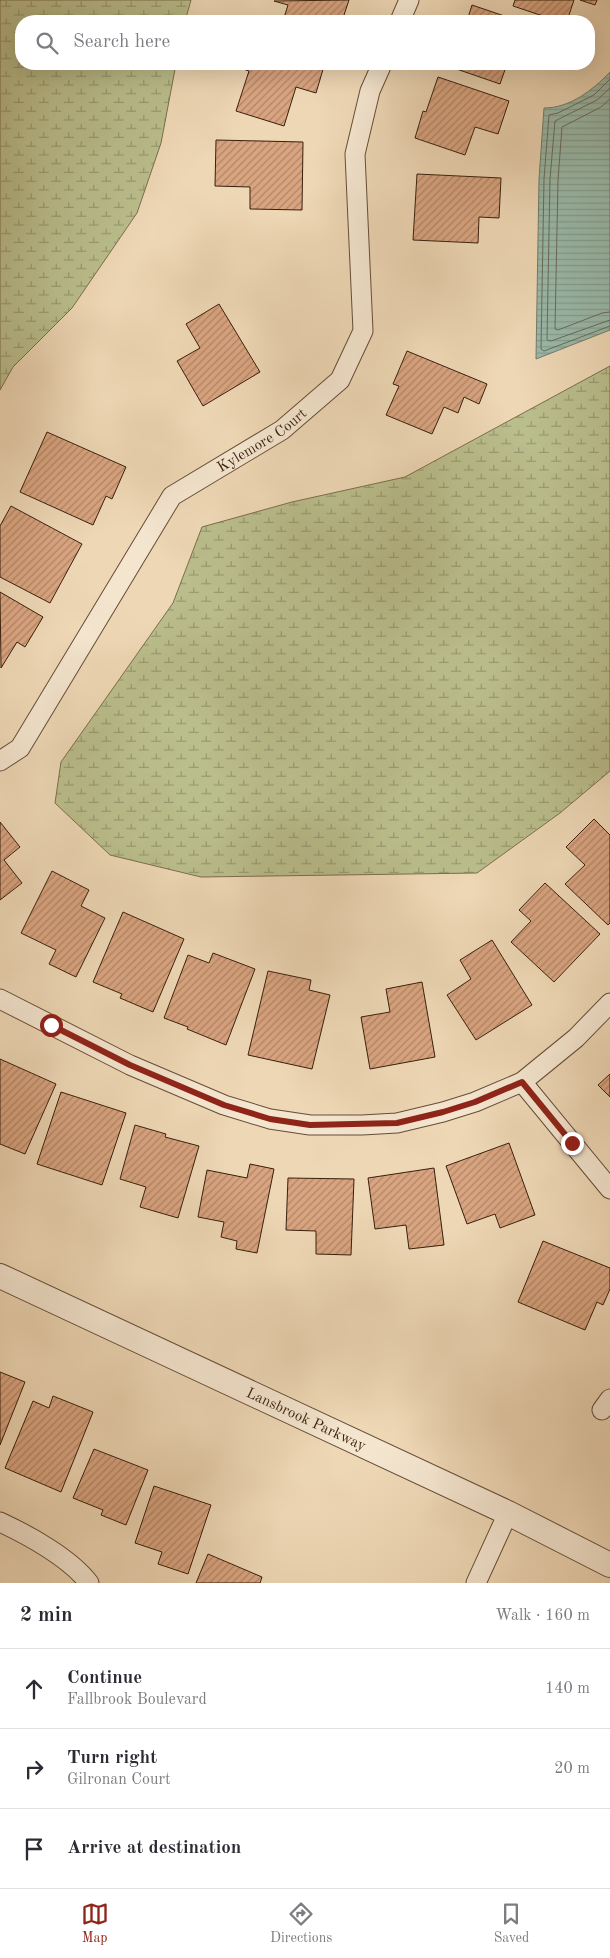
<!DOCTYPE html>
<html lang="en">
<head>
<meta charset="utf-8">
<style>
	body { margin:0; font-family:"Old Standard TT",serif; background:#f7f7f7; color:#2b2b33 }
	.stop { position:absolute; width:15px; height:15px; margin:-11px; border:4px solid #8f2418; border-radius:50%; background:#fff }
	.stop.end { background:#8f2418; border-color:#fff; box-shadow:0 1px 5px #0008 }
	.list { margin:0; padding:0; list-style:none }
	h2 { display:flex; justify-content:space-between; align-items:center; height:65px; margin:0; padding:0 20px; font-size:21px }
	h2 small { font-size:16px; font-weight:400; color:#7c7c81 }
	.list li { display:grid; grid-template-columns:32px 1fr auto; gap:15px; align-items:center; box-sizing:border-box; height:80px; padding:0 20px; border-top:1px solid #e1e1e2 }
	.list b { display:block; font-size:19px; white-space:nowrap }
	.list p { margin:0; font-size:16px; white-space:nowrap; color:#7c7c81 }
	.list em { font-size:16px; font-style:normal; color:#7c7c81 }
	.icon { flex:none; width:28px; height:28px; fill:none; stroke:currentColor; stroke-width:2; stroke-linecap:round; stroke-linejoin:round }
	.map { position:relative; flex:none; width:610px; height:1583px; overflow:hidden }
	.search { position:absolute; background:#fff; box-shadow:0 5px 20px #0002; left:15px; right:15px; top:15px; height:55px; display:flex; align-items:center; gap:12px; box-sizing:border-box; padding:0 18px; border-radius:20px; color:#7c7c81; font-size:19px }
	.sheet { height:305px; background:#fff }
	nav { display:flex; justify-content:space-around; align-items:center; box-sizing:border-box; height:70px; border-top:1px solid #e1e1e2; background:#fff; font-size:14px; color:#7c7c81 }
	nav a { display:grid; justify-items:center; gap:2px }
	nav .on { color:#8f2418 }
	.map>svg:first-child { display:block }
</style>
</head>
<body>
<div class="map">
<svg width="610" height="1583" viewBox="0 0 610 1583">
	<defs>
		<pattern id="wetland-marsh" width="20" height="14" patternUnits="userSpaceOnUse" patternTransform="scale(1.25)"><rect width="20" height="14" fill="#babe8c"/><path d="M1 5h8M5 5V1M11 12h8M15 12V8" fill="none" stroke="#989a71"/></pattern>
		<pattern id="water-rules" width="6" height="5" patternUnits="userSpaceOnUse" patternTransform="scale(1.25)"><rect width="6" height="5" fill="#9abaaa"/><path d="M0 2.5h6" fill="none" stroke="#859f91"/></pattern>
		<pattern id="building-hatch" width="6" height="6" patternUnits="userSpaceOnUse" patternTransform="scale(1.25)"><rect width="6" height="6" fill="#d9a480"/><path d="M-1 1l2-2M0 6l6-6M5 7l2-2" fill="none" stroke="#b18567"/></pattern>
	</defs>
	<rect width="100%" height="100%" fill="#eed7b5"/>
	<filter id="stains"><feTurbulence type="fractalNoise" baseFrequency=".004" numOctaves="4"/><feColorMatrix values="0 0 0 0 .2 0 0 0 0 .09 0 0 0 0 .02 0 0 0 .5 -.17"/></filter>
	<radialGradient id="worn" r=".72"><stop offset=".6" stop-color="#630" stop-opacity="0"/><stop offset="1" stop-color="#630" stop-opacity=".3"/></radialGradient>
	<path fill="url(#wetland-marsh)" stroke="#7a6e4c" d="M0,0H191L185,21H21V64H176L161,143L137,213L72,308L13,367L0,390Z
		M610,366V771L560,813L477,873L201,877L110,855L55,803L61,762L173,603L202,527L292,502L405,477Z"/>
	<path fill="url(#water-rules)" stroke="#737c6b" d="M610,72V330L536,359L539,179L544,108C570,108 593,90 610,72Z"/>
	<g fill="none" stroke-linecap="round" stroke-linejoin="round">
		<path stroke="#6a6c5b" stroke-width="1" d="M610,79L594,95L558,113L549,115L544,179L541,349L544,351L610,326
			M610,88L597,100L555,121L550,179L547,340L551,341L610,320
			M610,99L601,107L562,127L558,180L555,329L558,330L602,313L610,312"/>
	</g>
	<path fill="url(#building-hatch)" stroke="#391f0c" d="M349,0L342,21H283L288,5L274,1Z
		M515,0H574L567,21H558L513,6Z
		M580,0H597L595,5Z
		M472,5L519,21H467Z
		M238,64H316L324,66L316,93L296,87L284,126L236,111L249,71L237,67Z
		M442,64H507L500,84Z
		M438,77L509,101L498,134L475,127L465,155L415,138L423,111L426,112Z
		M216,140L303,142L302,210L250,209V187L215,186Z
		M417,174L501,178L499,218L479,217L478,243L413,240Z
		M219,304L260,372L203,406L177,361L200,348L186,324Z
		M407,351L487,384L479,404L464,397L458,413L444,407L432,434L386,415L399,386L393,384Z
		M47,432L126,467L112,499L106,496L93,525L20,492Z
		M11,506L82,544L50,603L0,577V526Z
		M0,592L43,617L25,647L17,642L1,668Z
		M594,819L610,835V923L608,925L565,884L585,865L566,847Z
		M0,822L20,847L4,860L22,883L0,900Z
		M52,871L89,890L81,906L105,918L76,977L49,964L56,950L21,933Z
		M545,883L600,934L554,982L511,942L531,921L519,910Z
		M123,912L184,939L153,1012L120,998L122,994L93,982Z
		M492,940L532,1005L476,1040L447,995L471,979L460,960Z
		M213,953L255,969L226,1045L187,1029L188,1027L164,1018L188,955L209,963Z
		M268,971L311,980L309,990L330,995L312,1069L248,1055Z
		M422,982L435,1057L370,1069L361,1017L390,1012L386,989Z
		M0,1059L56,1084L25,1154L0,1144Z
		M610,1074V1097L598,1085Z
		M61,1092L126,1113L102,1185L37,1164Z
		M135,1125L166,1134L165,1137L199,1146L178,1218L140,1207L146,1187L120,1179Z
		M509,1143L535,1215L500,1228L495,1214L467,1224L446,1166Z
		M250,1164L274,1169L257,1253L236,1249L237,1241L221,1237L224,1222L198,1217L207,1170L247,1178Z
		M434,1168L444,1245L409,1249L406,1225L375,1229L368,1178Z
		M288,1178L354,1179L351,1255L316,1254V1231L286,1230Z
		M543,1241L610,1268V1289L603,1305L597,1302L585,1330L518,1302Z
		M0,1372L25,1382L0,1445Z
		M53,1396L93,1412L61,1492L5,1468L33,1401L49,1408Z
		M94,1449L148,1470L126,1525L101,1515L103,1510L73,1498Z
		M154,1486L211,1505L188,1574L158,1564L162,1552L135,1543Z
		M208,1554L262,1577L260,1583H196Z"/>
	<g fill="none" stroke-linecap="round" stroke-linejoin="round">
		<g stroke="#664d36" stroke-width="21">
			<g id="minor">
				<path d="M400,21L409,0"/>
				<path id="s1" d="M0,761L20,748L172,496L282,430L340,380L363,331L355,154L370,91L382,64"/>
				<path d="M0,999L130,1065L224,1105L270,1119L310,1125H362L397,1123L443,1112L475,1102L522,1082L576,1038L610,1003"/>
				<path d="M522,1082L610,1189"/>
				<path d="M602,1410L610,1399"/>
				<path d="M0,1522C28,1535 70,1558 89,1583"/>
				<path d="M476,1583L508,1513"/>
			</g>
		</g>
		<g stroke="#664d36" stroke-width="26">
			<g id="tertiary">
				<path id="s2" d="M0,1276L508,1513L610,1565"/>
			</g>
		</g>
		<use href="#minor" stroke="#f4e5cf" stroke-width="19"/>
		<use href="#tertiary" stroke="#f4e5cf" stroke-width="24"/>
	</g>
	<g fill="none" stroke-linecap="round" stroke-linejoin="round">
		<path stroke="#8f2418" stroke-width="6" d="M51,1025L130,1065L224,1105L270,1119L310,1125L397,1123L443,1112L475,1102L522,1082L572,1143"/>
	</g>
	<g text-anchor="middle" stroke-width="4" stroke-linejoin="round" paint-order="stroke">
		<g font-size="15" fill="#391f0c" stroke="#f4e5cf">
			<text dy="5" stroke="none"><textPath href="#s1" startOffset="424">Kylemore Court</textPath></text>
			<text dy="5" stroke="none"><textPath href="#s2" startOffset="338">Lansbrook Parkway</textPath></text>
		</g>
	</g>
	<rect width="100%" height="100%" filter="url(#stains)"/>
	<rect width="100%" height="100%" fill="url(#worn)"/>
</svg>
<div class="stop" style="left:51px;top:1025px"></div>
<div class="stop end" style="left:572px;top:1143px"></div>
<div class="search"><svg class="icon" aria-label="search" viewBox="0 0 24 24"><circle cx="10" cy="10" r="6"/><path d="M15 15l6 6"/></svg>Search here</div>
</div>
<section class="sheet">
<h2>2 min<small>Walk · 160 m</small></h2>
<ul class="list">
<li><svg class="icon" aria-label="ahead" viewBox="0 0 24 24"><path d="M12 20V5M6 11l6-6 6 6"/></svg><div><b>Continue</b><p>Fallbrook Boulevard</p></div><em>140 m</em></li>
<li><svg class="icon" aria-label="right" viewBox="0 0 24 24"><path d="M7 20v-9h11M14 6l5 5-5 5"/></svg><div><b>Turn right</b><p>Gilronan Court</p></div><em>20 m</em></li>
<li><svg class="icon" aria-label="arrive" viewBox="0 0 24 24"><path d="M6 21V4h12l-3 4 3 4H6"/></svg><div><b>Arrive at destination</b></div></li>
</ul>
</section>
<nav>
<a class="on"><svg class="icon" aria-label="map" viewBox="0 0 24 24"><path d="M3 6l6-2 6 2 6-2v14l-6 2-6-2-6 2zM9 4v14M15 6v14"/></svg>Map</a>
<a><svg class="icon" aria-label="directions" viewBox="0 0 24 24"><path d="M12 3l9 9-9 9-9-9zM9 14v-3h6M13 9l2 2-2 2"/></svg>Directions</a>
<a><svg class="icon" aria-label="saved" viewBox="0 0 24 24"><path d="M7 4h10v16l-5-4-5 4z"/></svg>Saved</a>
</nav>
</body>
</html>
